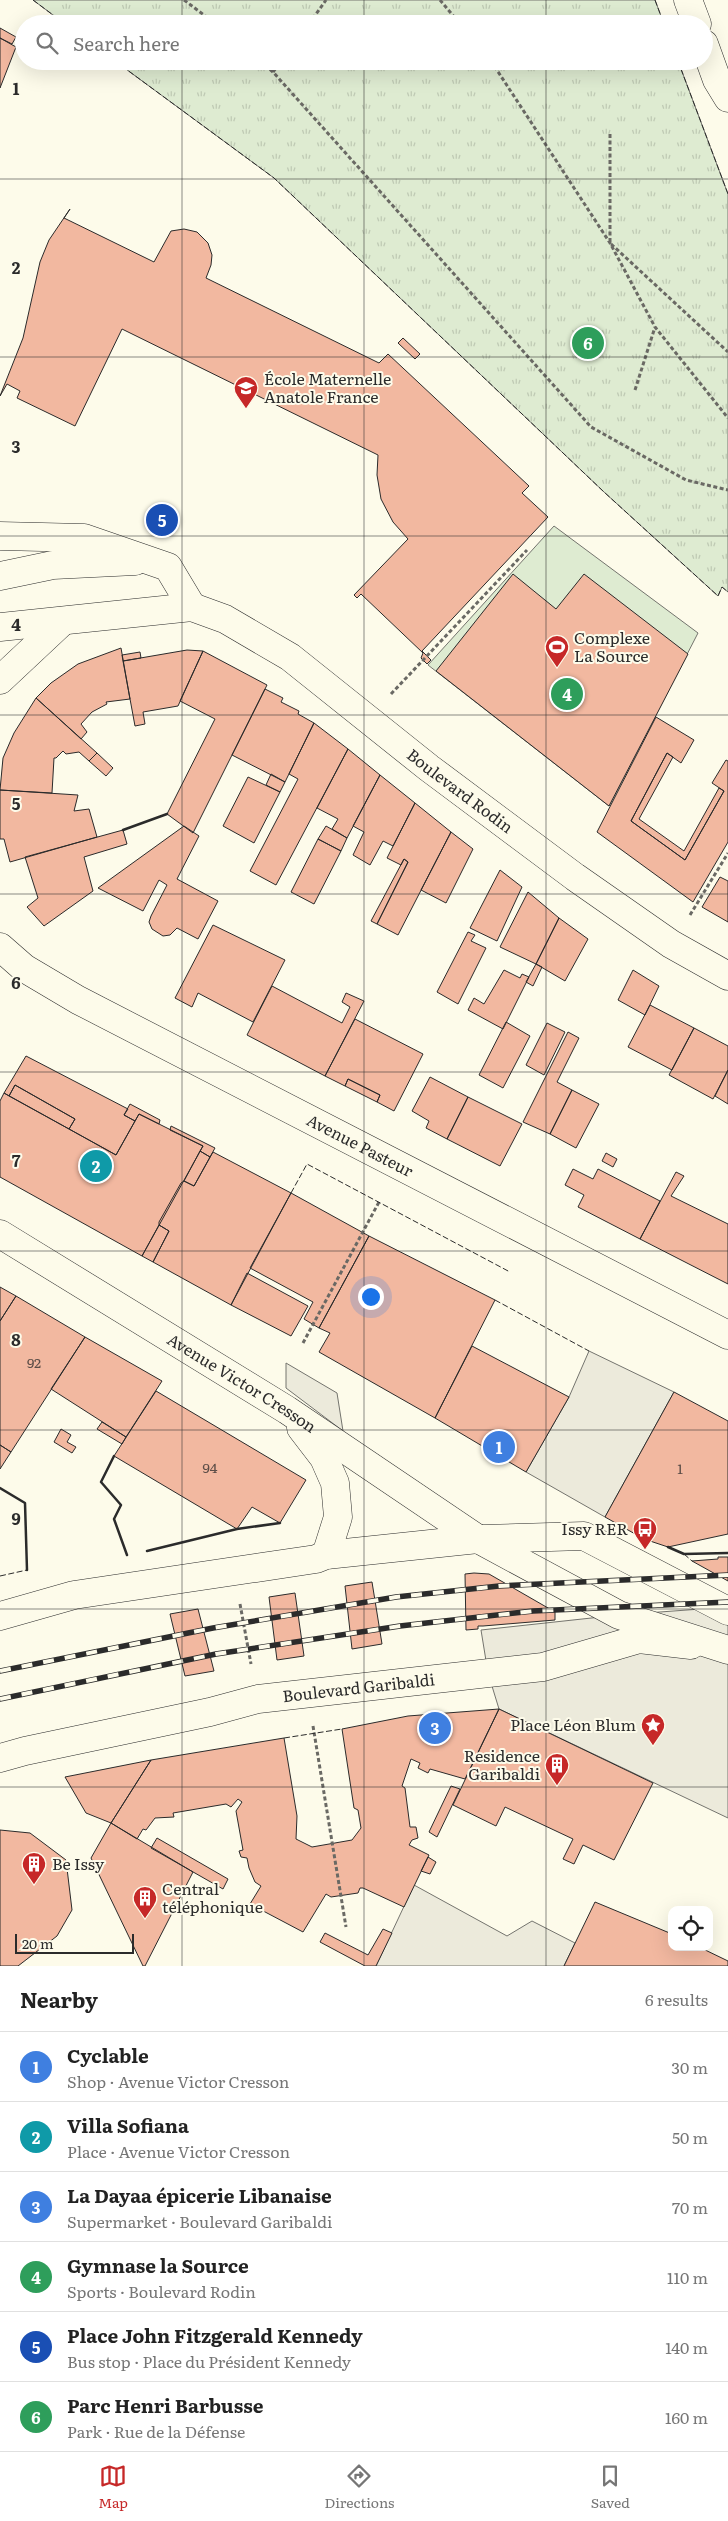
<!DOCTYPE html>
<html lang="en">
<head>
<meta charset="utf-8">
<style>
	body { margin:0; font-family:Literata,serif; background:#f2f2f2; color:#222 }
	.controls { position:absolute; right:15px; bottom:15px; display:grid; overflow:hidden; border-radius:10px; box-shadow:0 5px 20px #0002 }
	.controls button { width:45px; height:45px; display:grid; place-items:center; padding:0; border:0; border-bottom:1px solid #e0e0e0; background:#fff; color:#222; font:25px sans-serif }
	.scale { position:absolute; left:15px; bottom:12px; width:119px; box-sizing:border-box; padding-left:5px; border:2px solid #2b2b2b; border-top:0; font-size:14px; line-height:18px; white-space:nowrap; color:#2b2b2b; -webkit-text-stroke:4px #fdfbea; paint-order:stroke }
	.you { position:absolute; left:370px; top:1296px; width:18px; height:18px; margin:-12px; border:4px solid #fff; border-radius:50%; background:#1a73e8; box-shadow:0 0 0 8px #1a73e833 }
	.badge { display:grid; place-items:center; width:32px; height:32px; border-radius:50%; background:#c62828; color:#fff; font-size:16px; font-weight:700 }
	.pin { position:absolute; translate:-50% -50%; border:2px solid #fff; box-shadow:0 1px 5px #0006 }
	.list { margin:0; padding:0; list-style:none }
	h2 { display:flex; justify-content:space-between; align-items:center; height:65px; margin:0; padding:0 20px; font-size:21px }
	h2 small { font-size:16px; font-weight:400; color:#767676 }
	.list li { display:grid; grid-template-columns:32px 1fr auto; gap:15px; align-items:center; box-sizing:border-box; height:70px; padding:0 20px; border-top:1px solid #e0e0e0 }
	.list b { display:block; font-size:19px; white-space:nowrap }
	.list p { margin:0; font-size:16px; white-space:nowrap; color:#767676 }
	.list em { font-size:16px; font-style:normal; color:#767676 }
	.icon { flex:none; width:28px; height:28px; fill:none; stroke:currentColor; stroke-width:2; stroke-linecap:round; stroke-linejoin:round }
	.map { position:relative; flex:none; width:728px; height:1966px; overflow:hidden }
	.search { position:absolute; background:#fff; box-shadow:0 5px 20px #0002; left:15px; right:15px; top:15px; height:55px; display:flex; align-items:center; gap:12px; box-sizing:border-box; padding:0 18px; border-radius:28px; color:#767676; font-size:19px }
	.sheet { height:485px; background:#fff }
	nav { display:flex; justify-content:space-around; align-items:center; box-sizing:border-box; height:70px; border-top:1px solid #e0e0e0; background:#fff; font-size:14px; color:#767676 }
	nav a { display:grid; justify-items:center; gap:2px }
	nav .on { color:#c62828 }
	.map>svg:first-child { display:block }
</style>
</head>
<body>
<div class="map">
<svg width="728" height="1966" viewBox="0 0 728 1966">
	<defs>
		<pattern id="park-tufts" width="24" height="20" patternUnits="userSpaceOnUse" patternTransform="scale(1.25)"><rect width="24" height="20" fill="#deebd1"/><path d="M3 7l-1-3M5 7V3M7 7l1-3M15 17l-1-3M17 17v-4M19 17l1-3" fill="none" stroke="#bfcab4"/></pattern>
	</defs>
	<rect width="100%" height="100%" fill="#fdfbea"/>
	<path fill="url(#park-tufts)" stroke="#74746e" d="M33,0H655L664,24H65Z
		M115,61H678L728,194V592L722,587L718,596L604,492L274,178Z"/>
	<path fill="#deebd1" stroke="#74746e" d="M554,526L698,633L609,806L428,665Z"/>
	<path fill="#eceadb" stroke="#74746e" d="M589,1351L674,1392L605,1517L526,1472L569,1397Z
		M286,1363L337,1393L343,1431L286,1388Z
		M728,1607V1818L499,1709L488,1673L481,1630L619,1615Z
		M414,1885L507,1936L532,1921L575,1943L564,1966H376Z"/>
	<path fill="#f2b8a0" stroke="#2b2b2b" d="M0,28L16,37L12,44L0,38Z
		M0,38L16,47L0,88Z
		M70,209L64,218L154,262L171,231L184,229L197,232L208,243L212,255L211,265L206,278L379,363L388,354L529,486L522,493L548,517L422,651L431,660L427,664L421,658L423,653L361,594L357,598L354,595L408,539L393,522L381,499L377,475L378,455L122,329L75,426L17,398L20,391L7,384L0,396L23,338L40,262L49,240Z
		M403,338L420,354L415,359L398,343Z
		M513,574L556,609L584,574L688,654L609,806L436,671Z
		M121,648L130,699L106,702L107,704L92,712L81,724L87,732L81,739L36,698L51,683L78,664Z
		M187,650L203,651L178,706L143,712L145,724L135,726L123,661Z
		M203,651L267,685L193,833L167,814L215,719L180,701Z
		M140,652L141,658L123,661L122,655Z
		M265,689L283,698L281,702L299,711L298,714L314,723L285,782L232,755Z
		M36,698L97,753L89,761L79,752L66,754L63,751L56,758H54L52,793L0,790L3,758L14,733Z
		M656,717L694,740L681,763L667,753L631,821L685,860L724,791L712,783L726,760L728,761V842L693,902L597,832Z
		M314,723L348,749L276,885L250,871L298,779L289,774Z
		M348,749L380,775L347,838L332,829L338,819L317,808Z
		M97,753L113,768L106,776L89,761Z
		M667,753L673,757L639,819L684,851L719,788L724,791L685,860L631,821Z
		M271,774L285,782L280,792L266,785Z
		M380,775L415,803L393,846L383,841L370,865L353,855L364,832L353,826Z
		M248,777L280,792L254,843L223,826Z
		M0,790L78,795L74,811L89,809L97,837L10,862L4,839H0Z
		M415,803L451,832L398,935L377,924L408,862L404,859L401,865L387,858Z
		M184,826L199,836L177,879L218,901L198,939L177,928L170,935L163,936L152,929L149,922L151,916L167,885L159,880L143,911L98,888Z
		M326,826L347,838L341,851L318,839Z
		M123,830L127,844L84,857L93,891L44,926L27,907L38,898L25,857Z
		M451,832L473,849L446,903L421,890Z
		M318,839L341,851L314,904L291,892Z
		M404,859L408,862L377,924L371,921Z
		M500,870L522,887L497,941L470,928Z
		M720,877L728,881V922L702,907Z
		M528,892L559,918L536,964L500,947Z
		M559,918L588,939L565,981L536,964Z
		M213,925L285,960L253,1022L198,993L192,1007L175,998Z
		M468,932L475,935L471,941L486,948L458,1004L437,992Z
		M536,964L542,967L533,986L526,982Z
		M504,970L520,978L522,974L529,977L503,1029L468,1010L474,998L484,1004Z
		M633,970L659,986L645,1015L618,1000Z
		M272,986L342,1023L350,1007L342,1002L346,993L364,1001L325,1076L247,1035Z
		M650,1005L694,1028L672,1070L628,1047Z
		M355,1019L423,1054L394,1111L377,1102L380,1095L348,1079L345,1086L325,1076Z
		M506,1022L530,1036L503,1088L479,1075Z
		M547,1023L565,1032L544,1075L526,1065Z
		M694,1028L728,1046V1070L713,1099L669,1075Z
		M568,1032L579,1038L557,1082L572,1090L550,1134L523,1122Z
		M26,1056L128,1109L124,1115L135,1121L116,1155L69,1129L75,1119L15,1085L9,1096L4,1093Z
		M728,1070V1104L715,1096Z
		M430,1077L468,1097L447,1139L426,1128L429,1121L412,1111Z
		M348,1079L380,1095L377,1102L345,1086Z
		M15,1085L75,1119L69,1129L9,1096Z
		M572,1090L599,1104L576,1148L550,1134Z
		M4,1093L116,1155L139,1114L203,1146L142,1256L0,1177V1101Z
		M468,1097L522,1124L500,1166L447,1139Z
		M130,1104L160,1120L159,1124L139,1114L135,1121L124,1115Z
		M171,1126L215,1148L210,1157L200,1151L203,1146L170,1130Z
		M200,1151L210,1157L194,1186L184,1181Z
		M213,1152L291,1193L231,1305L153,1262L169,1231L159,1225V1222L181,1183L184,1181L194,1186Z
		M606,1153L617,1159L613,1167L602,1161Z
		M573,1169L593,1179L598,1169L660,1201L640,1239L578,1207L584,1195L565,1185Z
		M676,1172L684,1176L671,1196L728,1224V1284L640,1239Z
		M291,1193L369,1236L319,1328L304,1319L313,1302L250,1268Z
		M159,1225L169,1231L153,1262L142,1256Z
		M369,1236L495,1300L435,1418L319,1352L330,1333L319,1328Z
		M247,1273L308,1306L291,1336L231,1305Z
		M0,1287L16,1296L0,1321Z
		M16,1296L85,1337L11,1452L0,1445V1321Z
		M85,1337L162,1381L126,1437L51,1389Z
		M472,1346L569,1397L526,1472L435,1418Z
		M156,1391L306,1480L280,1523L252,1507L237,1529L114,1456Z
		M674,1392L728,1421V1534L668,1547L644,1539L605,1517Z
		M102,1422L126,1437L122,1444L97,1429Z
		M61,1429L71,1435L67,1442L76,1447L72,1453L54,1442Z
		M0,1445L11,1452L0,1469Z
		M718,1557H728V1581L692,1561L718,1559Z
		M474,1573L489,1574L555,1612V1620L483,1626H478V1629L466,1630L465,1574Z
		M372,1582L382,1644L352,1649L345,1586Z
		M295,1593L304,1656L277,1660L269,1597Z
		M198,1609L214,1671L185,1676L170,1614Z
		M499,1709L465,1779L430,1769L428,1773L418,1768L420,1763L411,1759L402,1786L405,1788L410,1827H416L418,1838L412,1840L409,1845L429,1855L404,1907L363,1888H360L358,1893L331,1897L326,1894L303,1932L250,1904L261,1886L255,1882L249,1868L247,1858L241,1857L239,1851L243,1850L236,1811L242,1802L238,1799L231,1807L226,1804L173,1813L174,1817L155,1818L146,1830L143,1829L137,1839L111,1823L151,1760L284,1738L297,1816L296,1839L312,1847L352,1840L361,1828L358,1810L354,1808L342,1729L408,1716Z
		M499,1709L653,1783L614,1860L583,1845L574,1864L563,1859L573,1839L505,1807L496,1826L453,1805Z
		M151,1760L111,1823L86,1813L65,1777Z
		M451,1786L460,1789L437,1837L429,1832Z
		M111,1823L193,1872L145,1966H143L91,1858Z
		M0,1830L30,1833L66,1860L72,1910L57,1936L18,1966H0Z
		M157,1838L228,1879L223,1889L151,1848Z
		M428,1857L436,1862L430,1874L421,1871Z
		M595,1902L672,1934V1947H699L728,1961V1966H564Z
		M383,1929L392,1933L376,1966H365L320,1942L325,1933L368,1955Z"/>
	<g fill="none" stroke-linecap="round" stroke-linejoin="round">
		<g stroke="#2b2b2b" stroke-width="29">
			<path id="tertiary" d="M688,0L697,24
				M704,44L717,80L728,98"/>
		</g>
		<g stroke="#2b2b2b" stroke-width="29">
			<g id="secondary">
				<path d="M0,1616L74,1595L316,1559L326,1555L478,1539"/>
				<path id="s1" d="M0,1758L25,1751L210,1712L258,1699L543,1667L639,1639L691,1645"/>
			</g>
		</g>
		<g stroke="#2b2b2b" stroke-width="29">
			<g id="primary">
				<path d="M0,536L84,538L168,567L192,607"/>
				<path d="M0,576L53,565L135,561"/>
				<path id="s2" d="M0,627L192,607L225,619L290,657L429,768L575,877L671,944L728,976"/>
				<path d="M0,680L63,621"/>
				<path id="s3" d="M0,947L24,968L78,1000L728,1335"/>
				<path id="s4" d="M0,1234L287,1410L478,1539L619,1615L728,1650"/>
				<path d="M301,1428L324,1458L335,1483L338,1517L326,1555"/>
				<path d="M481,1539L584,1536L728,1611"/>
			</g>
		</g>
		<path stroke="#6a6964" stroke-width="3" stroke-dasharray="4 2.5" stroke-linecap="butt" d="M184,0L216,24
			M440,0L460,24
			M309,24L326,0
			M260,61L273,72L591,427L686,480L728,490
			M491,61L610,243L655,327L728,418
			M273,72L281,61
			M610,134V243L728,352
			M635,390L655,327
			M391,694L527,550
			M690,915L728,853
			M303,1343L379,1202
			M240,1604L251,1664
			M313,1726L346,1927"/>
		<use href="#tertiary" stroke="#fdfbea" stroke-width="28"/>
		<use href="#secondary" stroke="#fdfbea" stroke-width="28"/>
		<use href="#primary" stroke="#fdfbea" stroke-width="28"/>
		<g stroke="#2b2b2b" stroke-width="5.5">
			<path id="rail" d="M0,1671L213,1628L396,1597L499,1586L728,1575
				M0,1699L216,1654L400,1626L533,1611L728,1602"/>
		</g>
		<use href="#rail" stroke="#fdfbea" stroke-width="4" stroke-dasharray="11" stroke-linecap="butt"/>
		<path stroke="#2b2b2b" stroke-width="1" stroke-dasharray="6 2.5" stroke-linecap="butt" d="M33,0L65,24
			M655,0L664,24
			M115,61L274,178L604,492L718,596L722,587L728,592
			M678,61L728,194
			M291,1193L307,1164L510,1272
			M495,1300L589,1351
			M684,1554L692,1561
			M0,1576L27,1570
			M284,1738L342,1729"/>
		<path stroke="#2b2b2b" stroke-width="2.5" d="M123,830L167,814
			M114,1456L101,1482L121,1505L114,1519L127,1555
			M0,1488L25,1503L27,1570
			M668,1547L684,1554L728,1553
			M147,1551L237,1529L280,1523"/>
	</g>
	<path fill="none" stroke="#2b2b2b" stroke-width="1" stroke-opacity="0.55" d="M182,0V24M364,0V24M546,0V24M182,61V1966M364,61V1966M546,61V1966M0,179H728M0,357H728M0,536H728M0,715H728M0,894H728M0,1072H728M0,1251H728M0,1430H728M0,1609H728M0,1787H728"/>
	<defs>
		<g id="school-pin" transform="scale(1.25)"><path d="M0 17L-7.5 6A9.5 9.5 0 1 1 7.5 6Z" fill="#c62828" stroke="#fdfbea"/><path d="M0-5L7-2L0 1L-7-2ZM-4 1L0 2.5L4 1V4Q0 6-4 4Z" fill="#fff"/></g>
		<g id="stadium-pin" transform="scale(1.25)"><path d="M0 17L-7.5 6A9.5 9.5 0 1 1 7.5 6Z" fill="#c62828" stroke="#fdfbea"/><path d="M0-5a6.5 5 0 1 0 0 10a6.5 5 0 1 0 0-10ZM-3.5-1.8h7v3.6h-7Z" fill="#fff"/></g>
		<g id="bus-pin" transform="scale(1.25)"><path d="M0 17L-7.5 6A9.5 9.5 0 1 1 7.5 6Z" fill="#c62828" stroke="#fdfbea"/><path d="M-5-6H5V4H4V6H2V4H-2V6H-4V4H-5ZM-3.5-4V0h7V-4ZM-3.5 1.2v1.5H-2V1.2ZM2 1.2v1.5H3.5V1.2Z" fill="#fff"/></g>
		<g id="sight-pin" transform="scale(1.25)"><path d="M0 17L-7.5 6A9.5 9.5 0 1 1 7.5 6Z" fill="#c62828" stroke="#fdfbea"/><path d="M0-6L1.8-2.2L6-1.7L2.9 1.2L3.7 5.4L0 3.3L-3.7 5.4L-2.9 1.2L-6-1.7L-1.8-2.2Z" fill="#fff"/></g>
		<g id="building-pin" transform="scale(1.25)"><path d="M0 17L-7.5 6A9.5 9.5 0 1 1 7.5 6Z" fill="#c62828" stroke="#fdfbea"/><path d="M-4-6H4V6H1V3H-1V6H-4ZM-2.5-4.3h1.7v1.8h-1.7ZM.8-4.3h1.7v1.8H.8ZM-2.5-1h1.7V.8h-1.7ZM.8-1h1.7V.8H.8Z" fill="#fff"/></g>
	</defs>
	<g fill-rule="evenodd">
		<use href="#school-pin" x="246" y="388"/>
		<use href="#stadium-pin" x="557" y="647"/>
		<use href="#bus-pin" x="645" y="1529"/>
		<use href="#sight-pin" x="653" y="1725"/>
		<use href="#building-pin" x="557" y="1765"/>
		<use href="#building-pin" x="34" y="1864"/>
		<use href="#building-pin" x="145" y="1898"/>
	</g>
	<g text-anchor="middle" stroke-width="4" stroke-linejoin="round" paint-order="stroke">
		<g font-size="14" fill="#5d4e48">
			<text x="34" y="1368">92</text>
			<text x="210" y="1473">94</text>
			<text x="680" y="1474">1</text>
		</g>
		<g font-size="16" fill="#2b2b2b" stroke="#fdfbea" text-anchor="start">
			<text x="264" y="385">École Maternelle<tspan x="264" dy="18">Anatole France</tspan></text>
			<text x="574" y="644">Complexe<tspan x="574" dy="18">La Source</tspan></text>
			<text x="628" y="1535" text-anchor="end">Issy RER</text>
			<text x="636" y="1731" text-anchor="end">Place Léon Blum</text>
			<text x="540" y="1762" text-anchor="end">Residence<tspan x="540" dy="18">Garibaldi</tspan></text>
			<text x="52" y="1870">Be Issy</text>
			<text x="162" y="1895">Central<tspan x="162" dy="18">téléphonique</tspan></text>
		</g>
		<g font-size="16" fill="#2b2b2b" stroke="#fdfbea">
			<text dy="6" stroke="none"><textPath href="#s2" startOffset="520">Boulevard Rodin</textPath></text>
			<text dy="6" stroke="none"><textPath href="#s3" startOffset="412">Avenue Pasteur</textPath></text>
			<text dy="6" stroke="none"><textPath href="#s4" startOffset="284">Avenue Victor Cresson</textPath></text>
			<text dy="6" stroke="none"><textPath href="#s1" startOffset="366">Boulevard Garibaldi</textPath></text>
		</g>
	</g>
	<g font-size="16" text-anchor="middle" font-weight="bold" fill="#2b2b2b" stroke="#fdfbea" stroke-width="4" stroke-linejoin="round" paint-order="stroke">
		<text x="16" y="95">1</text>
		<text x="16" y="274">2</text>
		<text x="16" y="453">3</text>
		<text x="16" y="631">4</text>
		<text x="16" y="810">5</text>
		<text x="16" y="989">6</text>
		<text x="16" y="1167">7</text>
		<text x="16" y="1346">8</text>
		<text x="16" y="1525">9</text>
	</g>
</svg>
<div class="controls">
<button><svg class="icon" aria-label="locate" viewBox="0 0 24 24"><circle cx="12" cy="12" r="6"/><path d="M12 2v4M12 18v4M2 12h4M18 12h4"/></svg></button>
</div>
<div class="scale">20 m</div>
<div class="you"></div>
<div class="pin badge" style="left:499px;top:1447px;background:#3f7fe0">1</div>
<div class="pin badge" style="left:96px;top:1166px;background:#0f9aa8">2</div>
<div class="pin badge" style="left:435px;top:1728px;background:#3f7fe0">3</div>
<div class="pin badge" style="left:567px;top:694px;background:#2e9e5b">4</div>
<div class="pin badge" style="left:162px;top:520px;background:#1a4fb4">5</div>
<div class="pin badge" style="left:588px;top:343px;background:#2e9e5b">6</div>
<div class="search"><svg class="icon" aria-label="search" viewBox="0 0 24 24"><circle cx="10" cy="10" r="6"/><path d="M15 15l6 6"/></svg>Search here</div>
</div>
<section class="sheet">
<h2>Nearby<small>6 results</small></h2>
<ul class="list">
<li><span class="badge" style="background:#3f7fe0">1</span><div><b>Cyclable</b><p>Shop · Avenue Victor Cresson</p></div><em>30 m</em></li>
<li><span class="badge" style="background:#0f9aa8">2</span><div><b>Villa Sofiana</b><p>Place · Avenue Victor Cresson</p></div><em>50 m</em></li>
<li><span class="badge" style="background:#3f7fe0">3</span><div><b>La Dayaa épicerie Libanaise</b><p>Supermarket · Boulevard Garibaldi</p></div><em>70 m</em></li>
<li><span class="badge" style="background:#2e9e5b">4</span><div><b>Gymnase la Source</b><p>Sports · Boulevard Rodin</p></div><em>110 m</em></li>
<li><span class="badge" style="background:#1a4fb4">5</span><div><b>Place John Fitzgerald Kennedy</b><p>Bus stop · Place du Président Kennedy</p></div><em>140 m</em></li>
<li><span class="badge" style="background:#2e9e5b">6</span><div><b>Parc Henri Barbusse</b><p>Park · Rue de la Défense</p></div><em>160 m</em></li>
</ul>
</section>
<nav>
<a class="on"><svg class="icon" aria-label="map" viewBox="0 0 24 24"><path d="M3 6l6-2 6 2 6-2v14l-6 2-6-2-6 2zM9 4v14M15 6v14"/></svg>Map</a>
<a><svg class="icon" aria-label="directions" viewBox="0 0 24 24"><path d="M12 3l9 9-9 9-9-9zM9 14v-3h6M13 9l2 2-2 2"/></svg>Directions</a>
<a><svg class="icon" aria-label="saved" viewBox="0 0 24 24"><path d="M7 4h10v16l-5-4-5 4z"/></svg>Saved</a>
</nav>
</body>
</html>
